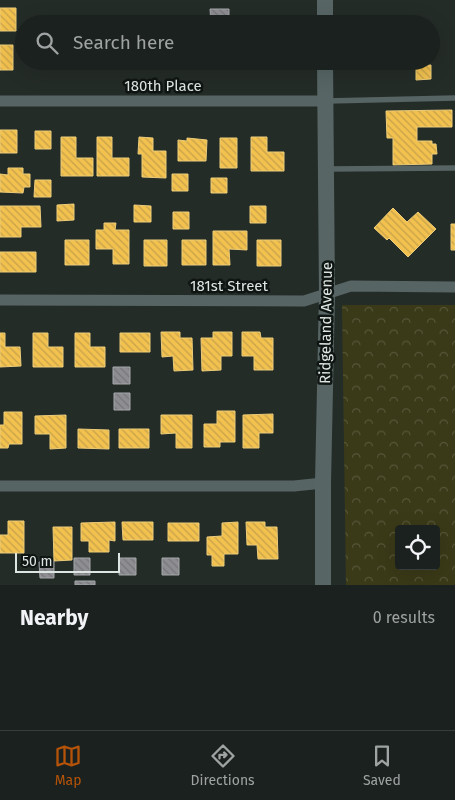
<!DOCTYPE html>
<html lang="en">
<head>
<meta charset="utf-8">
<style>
	body { margin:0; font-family:"Fira Sans",sans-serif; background:#242927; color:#f1f3f6 }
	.controls { position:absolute; right:15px; bottom:15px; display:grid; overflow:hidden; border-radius:5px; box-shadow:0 5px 20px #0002 }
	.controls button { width:45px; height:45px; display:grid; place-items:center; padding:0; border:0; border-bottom:1px solid #393e3c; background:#1b211e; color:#f1f3f6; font:25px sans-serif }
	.scale { position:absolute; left:15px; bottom:12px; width:105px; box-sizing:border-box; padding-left:5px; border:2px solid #dde6e2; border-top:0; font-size:14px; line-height:18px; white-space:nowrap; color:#dde6e2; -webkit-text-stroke:4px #0f1512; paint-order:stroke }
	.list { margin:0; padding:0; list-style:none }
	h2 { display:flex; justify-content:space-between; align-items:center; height:65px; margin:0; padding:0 20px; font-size:21px }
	h2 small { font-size:16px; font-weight:400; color:#a0a3a4 }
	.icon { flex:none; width:28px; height:28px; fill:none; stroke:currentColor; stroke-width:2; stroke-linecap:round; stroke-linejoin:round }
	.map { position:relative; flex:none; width:455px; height:585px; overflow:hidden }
	.search { position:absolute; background:#1b211e; box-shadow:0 5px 20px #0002; left:15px; right:15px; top:15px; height:55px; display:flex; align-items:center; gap:12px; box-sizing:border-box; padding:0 18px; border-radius:28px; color:#a0a3a4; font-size:19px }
	.sheet { height:145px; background:#1b211e }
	nav { display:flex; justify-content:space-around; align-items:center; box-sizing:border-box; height:70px; border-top:1px solid #393e3c; background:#1b211e; font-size:14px; color:#a0a3a4 }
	nav a { display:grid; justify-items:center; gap:2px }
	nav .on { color:#b45309 }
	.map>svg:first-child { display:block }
</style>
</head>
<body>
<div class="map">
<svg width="455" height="585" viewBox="0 0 455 585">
	<defs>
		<pattern id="park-crowns" width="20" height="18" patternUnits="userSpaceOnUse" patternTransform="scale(1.25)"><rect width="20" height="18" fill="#3a3a18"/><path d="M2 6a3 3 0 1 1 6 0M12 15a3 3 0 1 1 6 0" fill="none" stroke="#565639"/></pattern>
		<pattern id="homes-back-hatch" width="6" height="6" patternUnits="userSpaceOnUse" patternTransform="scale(1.25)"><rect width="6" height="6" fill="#f2c14e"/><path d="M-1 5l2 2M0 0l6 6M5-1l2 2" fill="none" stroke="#c6a24c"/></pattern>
		<pattern id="industry-back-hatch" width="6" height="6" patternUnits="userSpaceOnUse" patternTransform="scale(1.25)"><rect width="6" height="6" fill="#8d8d92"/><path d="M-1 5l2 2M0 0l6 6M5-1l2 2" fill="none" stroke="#76777b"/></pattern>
	</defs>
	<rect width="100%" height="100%" fill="#242c28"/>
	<path fill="url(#park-crowns)" fill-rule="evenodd" d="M342,305H455V585H346ZM399,529H436V566H399Z"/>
	<path fill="url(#homes-back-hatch)" stroke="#eccc7a" d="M0,8H16V31H0Z
		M0,45H13V70H0Z
		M258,61H281V65H258Z
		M416,65H431V79L416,80Z
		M452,110V127H417V141H432V144H436L437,154H432V164L393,165V138H387L386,111Z
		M0,130H17V153H0Z
		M35,131H51V149H35Z
		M61,137H76V158H93V176H61Z
		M97,137H112V158H129V176H97Z
		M139,137L153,138V151H166V178L142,177V154H138Z
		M251,137H267V152H284V171H251Z
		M187,138L207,140L206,161H178V140L187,141Z
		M220,138H237V168H220Z
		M8,168H23V174H30V187H24L23,193L0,192V174L8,175Z
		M172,174H188V191H172Z
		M211,178H227V193H211Z
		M35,180H51V197H34Z
		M74,204V220L57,221V205Z
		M134,205L151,206V222H134Z
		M0,206H40L41,227H21V237H0Z
		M250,206H266V223H250Z
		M393,208L407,222L418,212L436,229L408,257L389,238L387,240L374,228Z
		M173,212H189V229H173Z
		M104,223H116L115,230H129V264H113V249H96V230H104Z
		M451,224H455V250H451Z
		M213,231H247V250L229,249L230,265H213Z
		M65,240H89V265H65Z
		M144,240H167V266H144Z
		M182,240H206V265H182Z
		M257,240H281V266H257Z
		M0,252H36V272H0Z
		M161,332H180V338H192L193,370L174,371L173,356L162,357Z
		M213,332H232V356H221V370L202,371L201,338H213Z
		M242,332H260L261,338H273V370H254V356H242Z
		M0,333H5V347H20L21,366L0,367Z
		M33,333H48V347H63V367H33Z
		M75,333H90V347H105V367H75Z
		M120,333H150V352H120Z
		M217,411H235V442H220V447H204V424H217Z
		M4,412H22V444H9L8,448H0V425H4Z
		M273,414V433H259V448H243V415Z
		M66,415V448L50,449V434H35V416Z
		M161,415H192V448H176V433L161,434Z
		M78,429L109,430V449L78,448Z
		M119,429H149V448H119Z
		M8,521H24V553H0V535H8Z
		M115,522V541L109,540V552H89V541H81V523Z
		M122,522H153V540H123Z
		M238,522V554H224V566H212V555H207V537L222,536V523Z
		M246,522H265V527H277L278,559H258L257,545H247Z
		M168,523H199V541H168Z
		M53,527H72V560L54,561Z"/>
	<path fill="url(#industry-back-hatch)" stroke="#a5a8aa" d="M210,9H229V24H211Z
		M113,367H130V384H113Z
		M114,393H130V410H114Z
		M74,558H90V575H74Z
		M119,558H136V575H119Z
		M162,558H179V575H162Z
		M54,561V578H40L39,562Z
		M75,581H95V585H75Z"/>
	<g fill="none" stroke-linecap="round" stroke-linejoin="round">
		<path stroke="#576464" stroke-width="5.5" d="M327,101L455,98
			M328,169L455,168"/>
		<path stroke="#576464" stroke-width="11" d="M0,101H326
			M0,300L304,301L351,286L455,287
			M0,486H294L323,483"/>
		<path stroke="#576665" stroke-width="16" d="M325,0V24
			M323,585V483L327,293L325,61"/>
	</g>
	<g text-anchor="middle" stroke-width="5" stroke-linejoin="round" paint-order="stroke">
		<g font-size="15" fill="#dde6e2" stroke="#0f1512">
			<text x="163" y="91">180th Place</text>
			<text x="229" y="291">181st Street</text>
			<text transform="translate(326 323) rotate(-89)" y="5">Ridgeland Avenue</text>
		</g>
	</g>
</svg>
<div class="controls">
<button><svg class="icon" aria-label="locate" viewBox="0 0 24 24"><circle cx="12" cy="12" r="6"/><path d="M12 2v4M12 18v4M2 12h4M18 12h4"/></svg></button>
</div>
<div class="scale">50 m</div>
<div class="search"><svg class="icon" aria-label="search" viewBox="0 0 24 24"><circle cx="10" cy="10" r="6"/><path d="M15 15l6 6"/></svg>Search here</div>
</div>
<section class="sheet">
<h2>Nearby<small>0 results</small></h2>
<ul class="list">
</ul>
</section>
<nav>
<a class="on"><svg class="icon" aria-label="map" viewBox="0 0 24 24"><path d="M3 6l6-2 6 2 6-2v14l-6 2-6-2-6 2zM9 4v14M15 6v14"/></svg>Map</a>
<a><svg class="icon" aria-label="directions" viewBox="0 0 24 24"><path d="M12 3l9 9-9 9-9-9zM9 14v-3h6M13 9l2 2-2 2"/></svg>Directions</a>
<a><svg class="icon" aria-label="saved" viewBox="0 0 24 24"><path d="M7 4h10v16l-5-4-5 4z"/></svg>Saved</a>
</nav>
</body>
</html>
